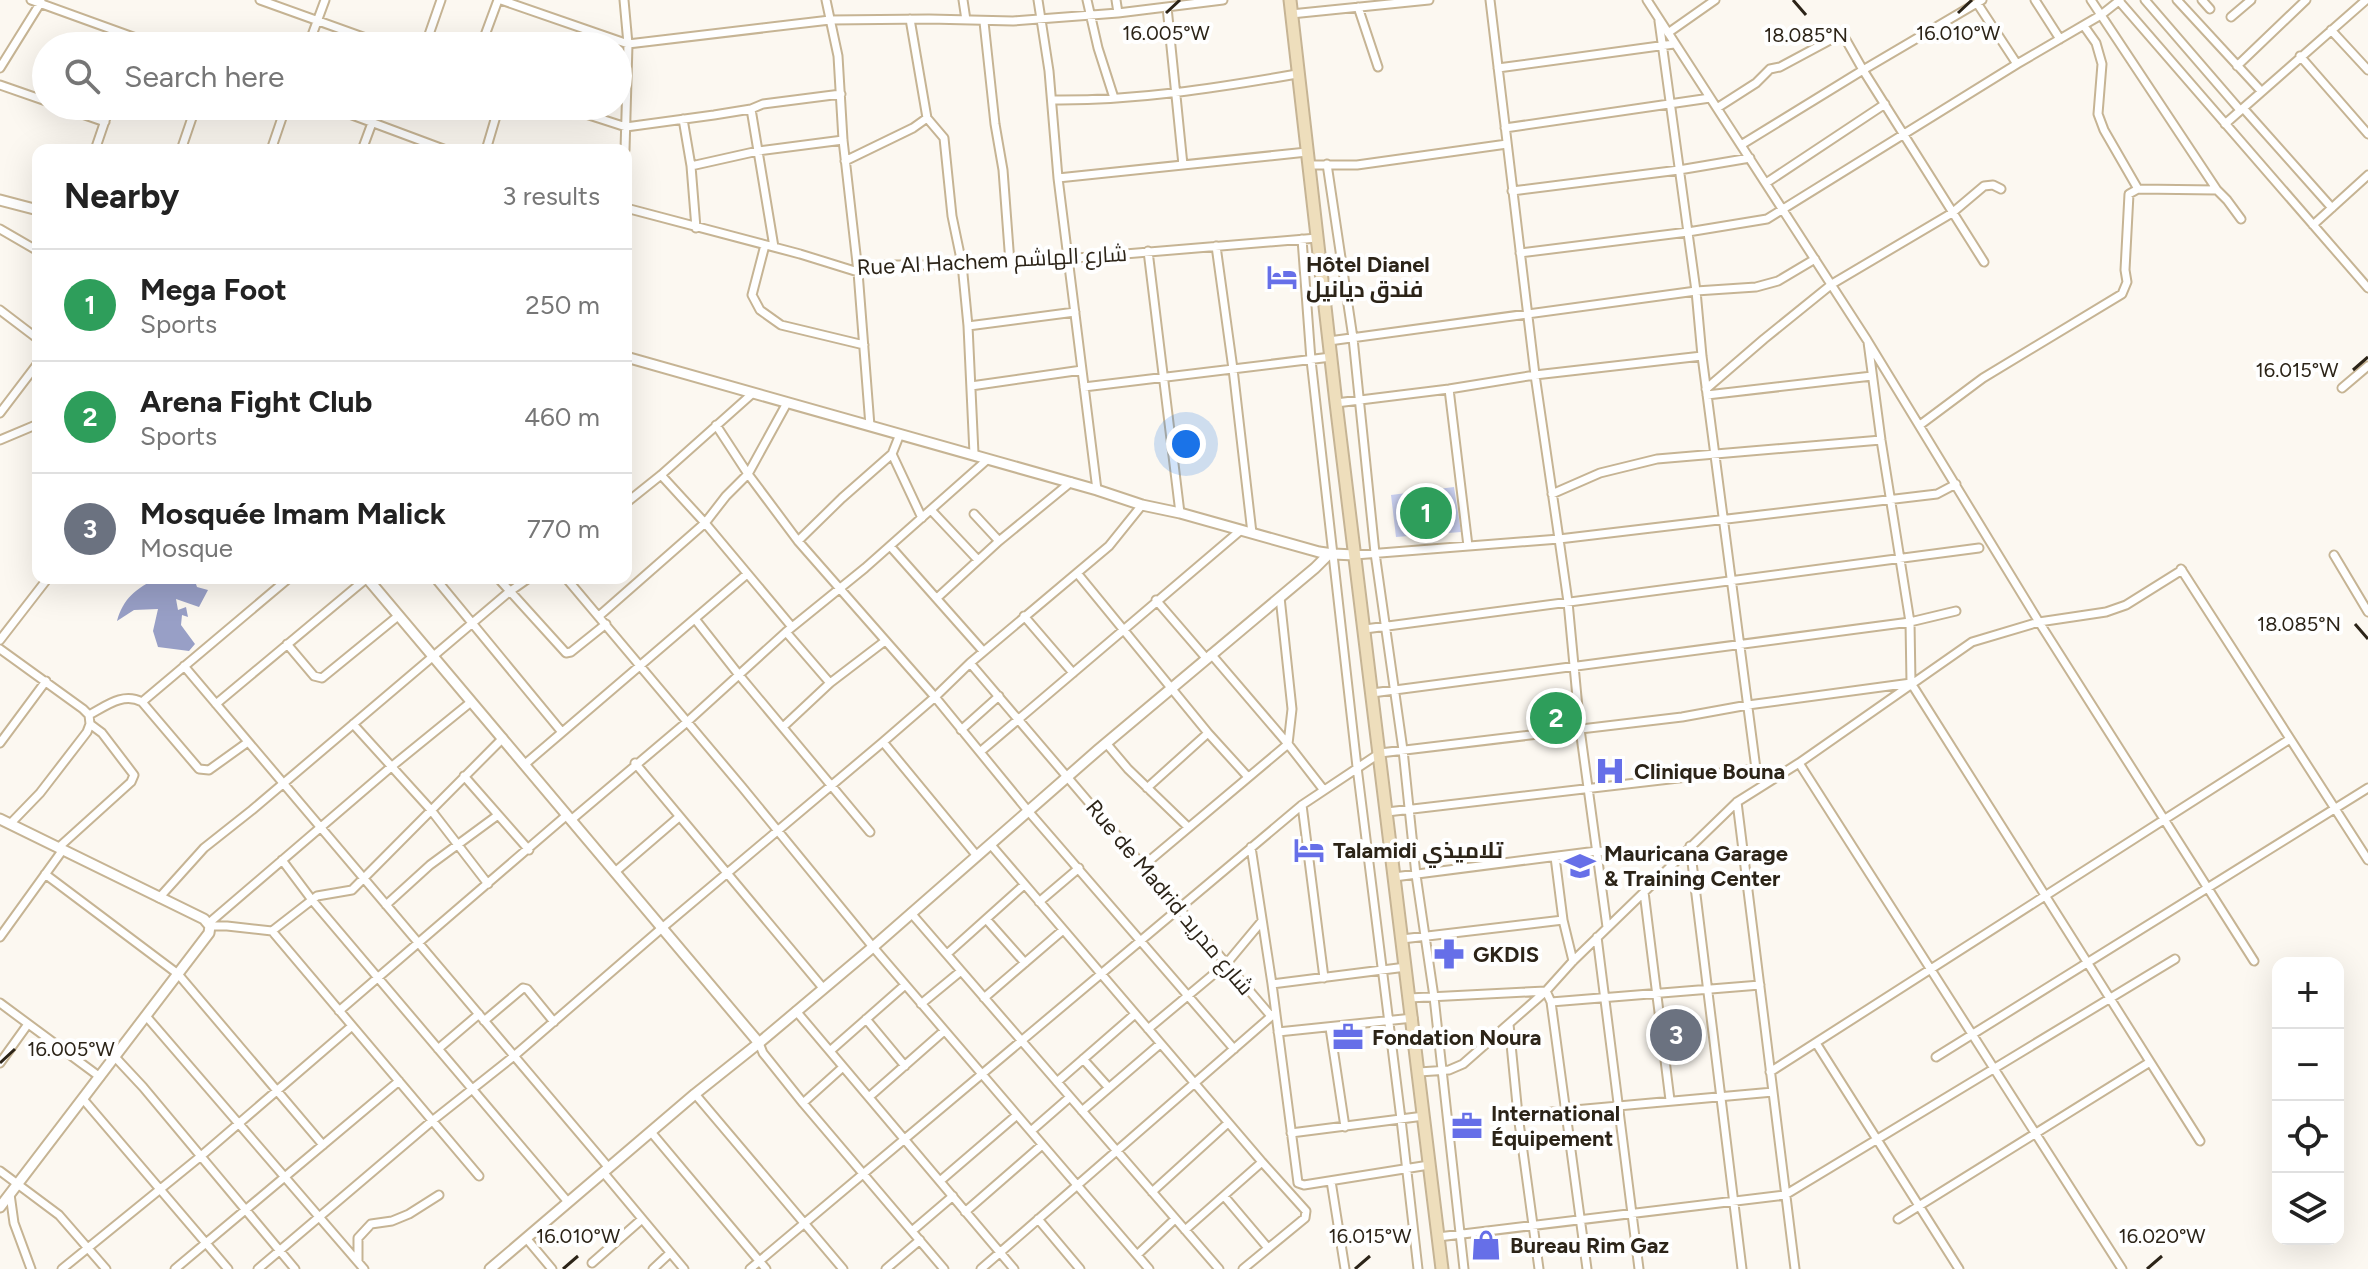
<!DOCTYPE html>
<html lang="en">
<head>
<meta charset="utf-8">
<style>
	body { margin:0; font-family:Figtree,Cairo,sans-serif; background:#f6f6f6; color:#222 }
	.controls { position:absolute; right:24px; bottom:24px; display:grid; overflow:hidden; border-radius:16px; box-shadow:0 8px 32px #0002 }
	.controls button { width:72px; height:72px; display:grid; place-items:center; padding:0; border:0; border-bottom:2px solid #e0e0e0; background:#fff; color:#222; font:40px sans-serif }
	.you { position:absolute; left:1186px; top:444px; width:28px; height:28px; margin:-20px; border:6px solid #fff; border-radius:50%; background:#1a73e8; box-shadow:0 0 0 12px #1a73e833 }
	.badge { display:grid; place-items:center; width:52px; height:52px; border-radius:50%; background:#666fe8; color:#fff; font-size:26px; font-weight:700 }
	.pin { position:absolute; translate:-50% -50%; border:4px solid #fff; box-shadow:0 2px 8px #0006 }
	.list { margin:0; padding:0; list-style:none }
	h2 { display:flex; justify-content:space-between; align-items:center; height:104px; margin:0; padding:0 32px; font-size:34px }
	h2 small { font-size:26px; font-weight:400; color:#767676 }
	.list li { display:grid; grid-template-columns:52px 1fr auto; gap:24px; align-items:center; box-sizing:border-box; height:112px; padding:0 32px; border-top:2px solid #e0e0e0 }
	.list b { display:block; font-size:30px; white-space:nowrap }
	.list p { margin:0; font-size:26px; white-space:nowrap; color:#767676 }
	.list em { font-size:26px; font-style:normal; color:#767676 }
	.icon { flex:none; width:44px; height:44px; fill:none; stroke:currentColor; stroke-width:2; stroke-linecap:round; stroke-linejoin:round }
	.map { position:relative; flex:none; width:2368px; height:1269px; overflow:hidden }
	.search { position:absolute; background:#fff; box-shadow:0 8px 32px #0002; left:32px; top:32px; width:600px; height:88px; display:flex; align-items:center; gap:20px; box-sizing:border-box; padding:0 28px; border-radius:44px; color:#767676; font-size:30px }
	.panel { position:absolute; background:#fff; box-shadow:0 8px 32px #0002; left:32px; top:144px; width:600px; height:440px; border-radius:16px }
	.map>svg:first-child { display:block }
</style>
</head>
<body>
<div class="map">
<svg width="2368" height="1269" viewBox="0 0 2368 1269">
	<rect width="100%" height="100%" fill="#fcf8f1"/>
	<path fill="#c8ceee" d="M1454,487L1461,532L1396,537L1391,495Z"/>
	<path fill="#989fc6" d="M158,578H194L197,587L208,590L199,607L176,599L178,610L186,607L188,617L182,615L181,625L195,644L189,651L158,647L153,631L158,609L134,610L117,621C123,599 136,588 158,578Z"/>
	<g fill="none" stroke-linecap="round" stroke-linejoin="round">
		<g stroke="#c6b494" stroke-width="11">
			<path id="minor" d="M31,0L158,46
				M260,0L388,46
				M501,0L628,44L830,20L929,19L1013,21L1118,13L1223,0
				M624,0L628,44L625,150
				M826,0L838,56L843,140L858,272L870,426
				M963,0L966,20
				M1038,0L1049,71L1058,178L1097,490
				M1087,0L1098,48L1114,98
				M1116,0L1118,13
				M1647,0L1867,340L2039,622L2254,961
				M2035,0L2060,39
				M2091,0L2217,190
				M2145,0L2240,110
				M2177,0L2261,91
				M2202,0L2210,9
				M2119,1L2368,288
				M1977,3L2017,64
				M1167,7L1183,165
				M1358,7L1378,67
				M1291,14L1429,0
				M2231,17L2251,0
				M910,19L927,118L944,138L952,216L962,264L968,326
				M1659,21L1696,291L1702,356L1756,769
				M984,22L995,124L1003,170L1010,263
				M2084,26L2096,43L2102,64L2098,114L2104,130L2138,189
				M2331,30L2368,70
				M1668,33L1715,0
				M308,46L325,0
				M425,46L441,0
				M481,46L498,0
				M2300,56L2368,134
				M2237,66L2306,0
				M0,68L41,2
				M1498,68L1674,44
				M0,85L46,101
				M1052,100C1134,101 1217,88 1297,74
				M59,106L105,122
				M328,106L446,150
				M561,106L626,127L714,115L751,109L763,104L841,94
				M1717,108L1756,83L1770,69L1780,67L1834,38L1841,37L1846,40L1863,70L1982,0
				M2243,108L2332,208
				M751,109L774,247
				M683,119L691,166
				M2225,124L2366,0
				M1505,128L1710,98
				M1741,145L1863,70L1984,262
				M95,150L110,106
				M181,150L196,106
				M271,150L286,106
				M362,150L372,123
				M486,150L499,106
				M845,161L913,128L927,118
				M1327,164L1353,338L1375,553L1403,750L1416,875L1434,997L1464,1269
				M1309,165H1357L1507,144
				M1058,178L1307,152
				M1766,183L1885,104
				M1512,191L1679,170L1750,158
				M626,208L800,254L858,272L885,265H993L1317,238
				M2313,225L2368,175
				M696,228L691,166L758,151L843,140
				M0,229L38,251
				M1302,239L1311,360L1357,767L1401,1119L1418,1269
				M765,245L752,295L760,310L781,325L864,345
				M1216,246L1233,369L1252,533
				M1148,251L1180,513
				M1520,253L1688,232L1767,219L2017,64L2101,15L2120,0
				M0,310L38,339
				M1329,341L1696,291L1756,287L1778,281L1815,259
				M1868,342L1881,440L1910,622L1911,683L2200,1141
				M971,386L1082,370
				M1084,387L1331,357
				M2342,388L2368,366
				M1449,389L1468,546
				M1706,389L1764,339L1832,284L1952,213L1984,186L1993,185L2001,189
				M1707,395L1872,376
				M1336,403L1449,389L1535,375L1702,356
				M0,413L38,363
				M716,425L748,474L798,541L935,697L1029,812L1234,1049
				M1920,425L1983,378L2122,294L2127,282L2125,270L2129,194L2138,189L2217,190L2227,200L2241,219
				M0,440L38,424
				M892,454L922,518
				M974,454L968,326L1075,312
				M661,475L705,523L792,627
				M1552,494L1600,473L1657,459L1881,440
				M626,503L661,475L753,393
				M931,510L978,560
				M974,514L999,541
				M798,541L842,498L892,454L900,434
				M890,546L983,651
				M1355,555L1559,539L1535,375L1490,0
				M2334,555L2368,612
				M2181,569L2368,860
				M1077,573L1208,733L1248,777
				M121,578H127
				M435,578L561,731
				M498,578L566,653L571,652L606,624
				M566,578L742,787L873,947L1149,1269
				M937,598L999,541L1071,482
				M1156,600L1206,658
				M599,616L705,523L726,496L748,474L787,403
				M1024,616L1073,673
				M695,619L739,675L870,832
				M1365,629L1979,548
				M786,632L830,683
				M0,640L48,578
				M287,644L314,676L322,678L398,616
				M0,649L83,709L89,715L90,724L87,732L40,793L10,824
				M1211,654L1288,744L1323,789
				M970,663L1271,1016
				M184,666L609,1168
				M1372,693L1910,622L1956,611
				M142,702L289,578
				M216,704L367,578
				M89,715C106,706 123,692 142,702L199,769L209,770L248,742
				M353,724L431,810L488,884
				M783,727L830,683L885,641
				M961,730L999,696
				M883,742L977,856
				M0,743L46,681
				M1106,743L1128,769L1188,827
				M980,752L1241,530
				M635,763L823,988
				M1799,763L2122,1269
				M524,765L747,574
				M464,776L529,850
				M1147,788L1208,733
				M1737,802L1795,1269
				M1302,805L1324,978
				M1387,812L1756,769L1771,780
				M571,820L687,722L786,632L865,568L988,459
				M991,845L1262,1162L1306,1211L1305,1218L1243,1269
				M1690,846L1742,1269
				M1251,847L1272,984L1298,1183L1304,1185L1429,1165
				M58,848L131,782L134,775L102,733L90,724
				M1555,857L1563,920L1573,961
				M282,860L312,900L568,1202
				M1143,866L1288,744L1292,709L1280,597
				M615,872L679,817
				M45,874L178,974L323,1145
				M1394,877L1597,851L1678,858
				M1644,892L1670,1100
				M159,898L204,848L252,810L509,592L529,578
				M1039,902L1079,868
				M386,905L430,865L498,815
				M911,913L1219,1269
				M986,919L1025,963
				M209,923L391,767L471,702
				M210,926H227L272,931L317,896L352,890L503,738
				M1607,927L1580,729L1568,602L1559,539L1937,494L1956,484
				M272,931L479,1176
				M0,937L62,851
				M1597,937L1639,1269
				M1402,939L1563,920
				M947,954L1024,885
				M1272,984L1406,967
				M984,998L1063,930
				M1409,998L1546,991L1551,1002L1587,1269
				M1551,1002L1760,985
				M0,1003L100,1077
				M921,1004L961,971
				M339,1011L567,815
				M796,1011L1014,1269
				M146,1016L364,1269
				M866,1019L905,1066
				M484,1021L523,988L527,989L554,1022
				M1509,1024L1518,1115L1539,1269
				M1330,1028L1345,1127
				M1148,1029L1227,963L1262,921
				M1278,1032L1413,1018
				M759,1043L763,1053L803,1103L944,1269
				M1816,1043L1959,1269
				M438,1049L479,1014
				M830,1051L905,985
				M115,1057L143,1087L295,1269
				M1936,1057L2368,788
				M1083,1059L1109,1088
				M0,1063L28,1024
				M1419,1072L1449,1070L1463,1064L1546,991L1573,961L1737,802L1799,763L1972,642L2039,622L2106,612L2126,605L2182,570
				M1770,1072L2290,739
				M1057,1082L1135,1014
				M695,1094L843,1269
				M869,1097L944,1031
				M83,1099L228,1269
				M803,1103L843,1067
				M1082,1111L1160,1044
				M1518,1115L1773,1092
				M1031,1131L1070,1097
				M651,1132L766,1269
				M1291,1133L1424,1116
				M0,1171L59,1215L106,1269
				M603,1172L684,1269
				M940,1181L1017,1115
				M1331,1181L1345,1269
				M1152,1192L1228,1123
				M10,1194L14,1223L31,1269
				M1224,1196L1268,1248
				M965,1212L1042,1145
				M1038,1219L1080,1269
				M1898,1219L2150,1062
				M1185,1230L1262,1162
				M912,1231L953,1196
				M1438,1237L1785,1195L2175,959
				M526,1238L552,1269
				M1137,1255L1175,1219
				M358,1261V1238L371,1224L392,1221L409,1214L439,1195
				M592,1263L642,1219
				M62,1269L201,1156L352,1026
				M175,1269L399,1081
				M258,1269L432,1121L514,1056L662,928L883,742L935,697L970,663L1109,546L1142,505
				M653,1269L670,1253
				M750,1269L1302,805L1380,753L1682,717L1748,705L1911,683
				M886,1269L920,1240
				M981,1269L1275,1013"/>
		</g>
		<g stroke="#c6b494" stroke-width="13">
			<path id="tertiary" d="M0,200L38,210
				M626,357L1097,490L1142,505L1180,513L1319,552L1333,554L1355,555
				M367,578L759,1043
				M0,819L204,919L210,926L209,933L0,1207
				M490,1269L695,1094L759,1043L873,947L1098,750L1315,568L1329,554"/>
		</g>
		<g stroke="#c6b494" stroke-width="15">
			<path id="secondary" d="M1290,0L1336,403L1442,1269"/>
		</g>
		<use href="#minor" stroke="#fff" stroke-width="7"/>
		<use href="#tertiary" stroke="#fff" stroke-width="9"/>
		<use href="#secondary" stroke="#eedebc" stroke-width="11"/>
	</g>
	<path fill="none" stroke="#2c2418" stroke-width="3" d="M1793,0L1806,15M1166,13L1180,0M1958,13L1972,0M2353,370L2368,357M2355,624L2368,639M0,1063L15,1049M563,1269L578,1256M1355,1269L1370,1256M2147,1269L2162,1256"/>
	<defs>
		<g id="hotel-bare" transform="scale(2.4)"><path d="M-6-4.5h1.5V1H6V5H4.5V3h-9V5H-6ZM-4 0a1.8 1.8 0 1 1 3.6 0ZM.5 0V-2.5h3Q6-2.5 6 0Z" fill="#666fe8" stroke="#fff" stroke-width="2.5" paint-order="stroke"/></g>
		<g id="hospital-bare" transform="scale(2.4)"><path d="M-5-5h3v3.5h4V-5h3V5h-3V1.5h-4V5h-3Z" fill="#666fe8" stroke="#fff" stroke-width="2.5" paint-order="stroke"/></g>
		<g id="university-bare" transform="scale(2.4)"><path d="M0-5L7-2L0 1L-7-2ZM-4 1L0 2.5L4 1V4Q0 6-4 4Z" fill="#666fe8" stroke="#fff" stroke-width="2.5" paint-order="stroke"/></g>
		<g id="pharmacy-bare" transform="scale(2.4)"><path d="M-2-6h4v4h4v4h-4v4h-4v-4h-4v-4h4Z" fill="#666fe8" stroke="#fff" stroke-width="2.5" paint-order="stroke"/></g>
		<g id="office-bare" transform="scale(2.4)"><path d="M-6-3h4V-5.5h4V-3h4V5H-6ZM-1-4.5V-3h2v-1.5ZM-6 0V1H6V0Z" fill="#666fe8" stroke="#fff" stroke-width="2.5" paint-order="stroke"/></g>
		<g id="shop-bare" transform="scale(2.4)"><path d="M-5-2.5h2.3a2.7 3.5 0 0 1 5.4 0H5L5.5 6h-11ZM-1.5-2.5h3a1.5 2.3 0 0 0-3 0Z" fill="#666fe8" stroke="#fff" stroke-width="2.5" paint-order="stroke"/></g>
	</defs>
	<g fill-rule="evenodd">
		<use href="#hotel-bare" x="1282" y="277"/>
		<use href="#hospital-bare" x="1610" y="771"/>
		<use href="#hotel-bare" x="1309" y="850"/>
		<use href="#university-bare" x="1580" y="866"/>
		<use href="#pharmacy-bare" x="1449" y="954"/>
		<use href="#office-bare" x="1348" y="1037"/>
		<use href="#office-bare" x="1467" y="1126"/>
		<use href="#shop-bare" x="1486" y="1245"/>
	</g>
	<g text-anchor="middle" stroke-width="8" stroke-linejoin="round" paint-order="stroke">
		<g font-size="22" fill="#2c2418" stroke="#fff">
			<text transform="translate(992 260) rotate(-3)" y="8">Rue Al Hachem شارع الهاشم</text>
			<text transform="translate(1170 897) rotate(50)" y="8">Rue de Madrid شارع مدريد</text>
		</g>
		<g font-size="22" font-weight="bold" fill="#2c2418" stroke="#fff" text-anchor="start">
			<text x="1306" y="272">Hôtel Dianel<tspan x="1306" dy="25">فندق ديانيل</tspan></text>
			<text x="1634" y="779">Clinique Bouna</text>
			<text x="1333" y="858">Talamidi تلاميذي</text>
			<text x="1604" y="861">Mauricana Garage<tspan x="1604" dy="25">&amp; Training Center</tspan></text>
			<text x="1473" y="962">GKDIS</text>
			<text x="1372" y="1045">Fondation Noura</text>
			<text x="1491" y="1121">International<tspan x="1491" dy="25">Équipement</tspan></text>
			<text x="1510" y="1253">Bureau Rim Gaz</text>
		</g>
	</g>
	<g font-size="20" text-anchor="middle" fill="#2c2418" stroke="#fff" stroke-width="8" stroke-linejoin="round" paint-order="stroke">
		<text x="1166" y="40">16.005°W</text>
		<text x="1958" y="40">16.010°W</text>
		<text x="1806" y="42">18.085°N</text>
		<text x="2297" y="377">16.015°W</text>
		<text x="2299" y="631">18.085°N</text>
		<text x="71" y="1056">16.005°W</text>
		<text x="578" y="1243">16.010°W</text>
		<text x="1370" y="1243">16.015°W</text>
		<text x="2162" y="1243">16.020°W</text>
	</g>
</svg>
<div class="controls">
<button>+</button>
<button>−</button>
<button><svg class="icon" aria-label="locate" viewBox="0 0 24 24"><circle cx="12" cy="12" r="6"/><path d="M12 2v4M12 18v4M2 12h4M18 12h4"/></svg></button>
<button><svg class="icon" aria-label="layers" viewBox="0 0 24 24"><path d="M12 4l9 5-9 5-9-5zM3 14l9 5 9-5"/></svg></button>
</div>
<div class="you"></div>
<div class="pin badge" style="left:1426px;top:513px;background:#2e9e5b">1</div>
<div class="pin badge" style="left:1556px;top:718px;background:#2e9e5b">2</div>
<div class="pin badge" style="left:1676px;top:1035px;background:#6b7280">3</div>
<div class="search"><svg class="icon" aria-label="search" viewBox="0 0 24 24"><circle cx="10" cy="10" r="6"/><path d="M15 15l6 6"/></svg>Search here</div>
<section class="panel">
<h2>Nearby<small>3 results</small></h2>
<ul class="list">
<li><span class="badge" style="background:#2e9e5b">1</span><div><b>Mega Foot</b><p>Sports</p></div><em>250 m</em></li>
<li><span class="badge" style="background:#2e9e5b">2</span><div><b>Arena Fight Club</b><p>Sports</p></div><em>460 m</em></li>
<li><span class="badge" style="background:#6b7280">3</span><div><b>Mosquée Imam Malick</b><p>Mosque</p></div><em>770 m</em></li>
</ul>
</section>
</div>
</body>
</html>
